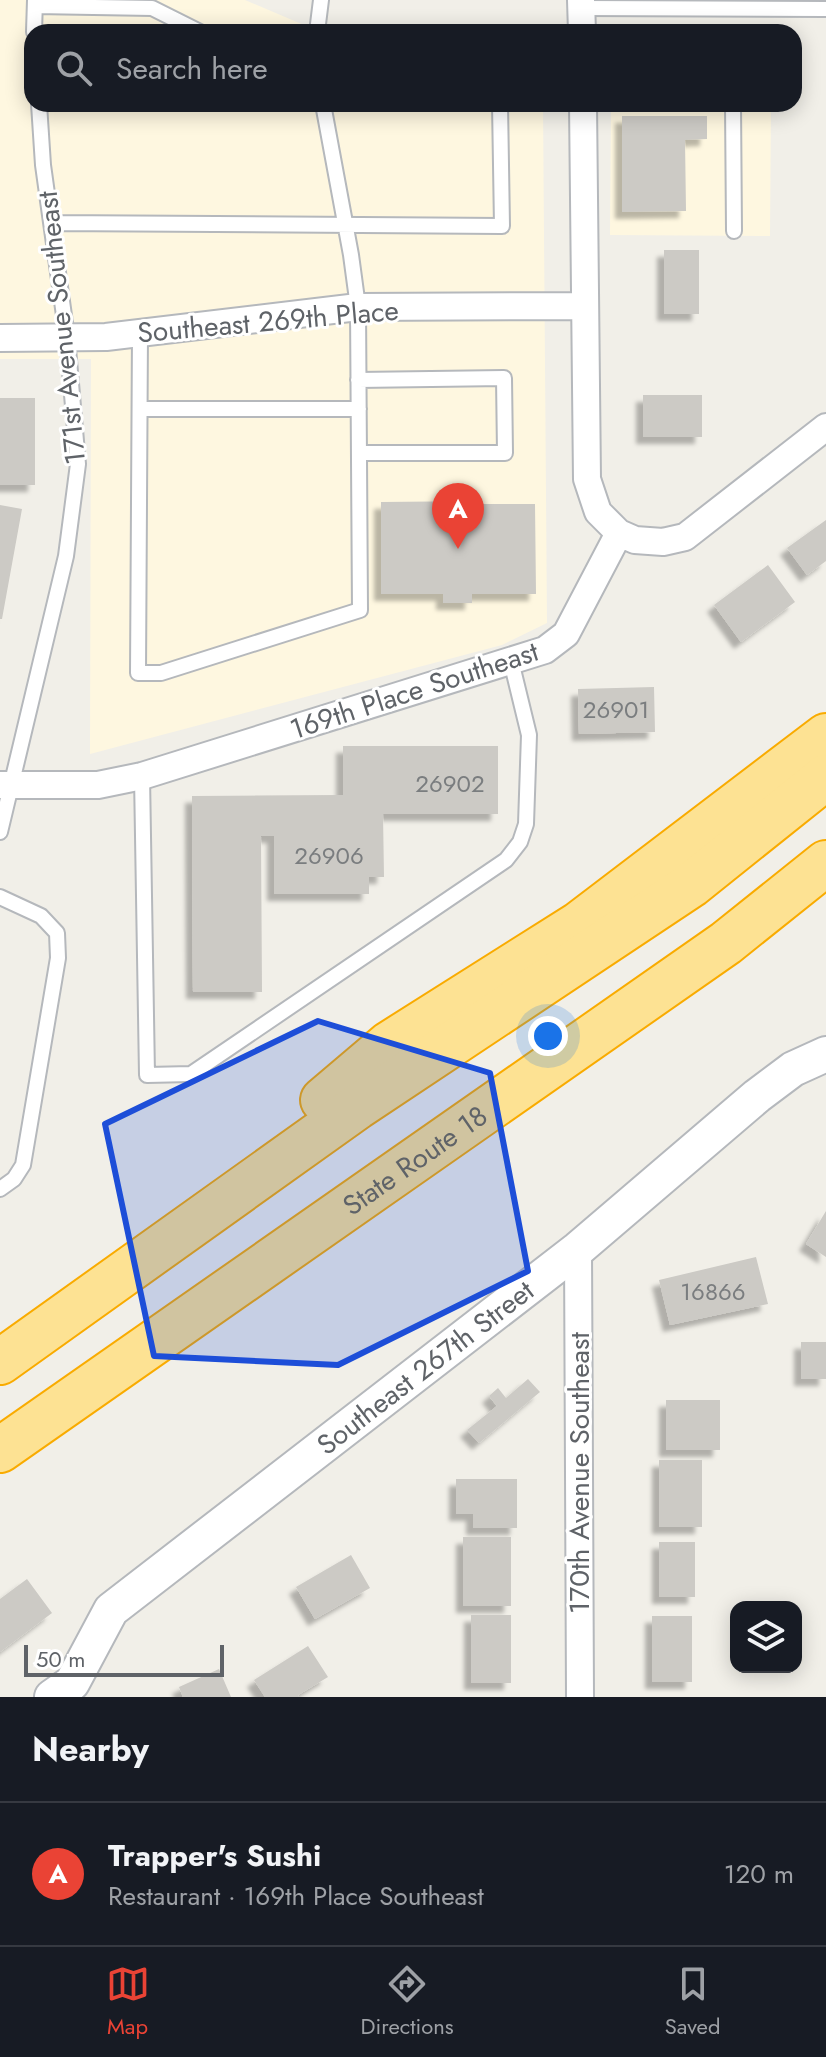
<!DOCTYPE html>
<html lang="en">
<head>
<meta charset="utf-8">
<style>
	body { margin:0; font-family:Jost,sans-serif; background:#20242c; color:#f1f3f6 }
	.controls { position:absolute; right:24px; bottom:24px; display:grid; overflow:hidden; border-radius:16px; box-shadow:0 4px 20px #0003 }
	.controls button { width:72px; height:72px; display:grid; place-items:center; padding:0; border:0; border-bottom:2px solid #363941; background:#171b24; color:#f1f3f6; font:40px sans-serif }
	.scale { position:absolute; left:24px; bottom:20px; width:200px; box-sizing:border-box; padding-left:8px; border:4px solid #5f6368; border-top:0; font-size:22px; line-height:28px; white-space:nowrap; color:#5f6368; -webkit-text-stroke:6px #fff; paint-order:stroke }
	.you { position:absolute; left:548px; top:1036px; width:28px; height:28px; margin:-20px; border:6px solid #fff; border-radius:50%; background:#1a73e8; box-shadow:0 0 0 12px #1a73e833 }
	.badge { display:grid; place-items:center; width:52px; height:52px; border-radius:50%; background:#ea4335; color:#fff; font-size:26px; font-weight:700 }
	.pin { position:absolute; translate:-50% -66px; filter:drop-shadow(0 2px 4px #0008) }
	.pin::after { content:''; position:absolute; top:42px; width:28px; height:24px; background:inherit; clip-path:polygon(0 0,100% 0,50% 100%) }
	.list { margin:0; padding:0; list-style:none }
	h2 { display:flex; justify-content:space-between; align-items:center; height:104px; margin:0; padding:0 32px; font-size:34px }
	h2 small { font-size:26px; font-weight:400; color:#9ea1a6 }
	.list li { display:grid; grid-template-columns:52px 1fr auto; gap:24px; align-items:center; box-sizing:border-box; height:144px; padding:0 32px; border-top:2px solid #363941 }
	.list b { display:block; font-size:30px; white-space:nowrap }
	.list p { margin:0; font-size:26px; white-space:nowrap; color:#9ea1a6 }
	.list em { font-size:26px; font-style:normal; color:#9ea1a6 }
	.icon { flex:none; width:44px; height:44px; fill:none; stroke:currentColor; stroke-width:2; stroke-linecap:round; stroke-linejoin:round }
	.map { position:relative; flex:none; width:826px; height:1697px; overflow:hidden }
	.search { position:absolute; background:#171b24; box-shadow:0 4px 20px #0003; left:24px; right:24px; top:24px; height:88px; display:flex; align-items:center; gap:20px; box-sizing:border-box; padding:0 28px; border-radius:24px; color:#9ea1a6; font-size:30px }
	.sheet { height:248px; background:#171b24 }
	nav { display:flex; justify-content:space-around; align-items:center; box-sizing:border-box; height:112px; border-top:2px solid #363941; background:#171b24; font-size:22px; color:#9ea1a6 }
	nav a { display:grid; justify-items:center; gap:4px }
	nav .on { color:#ea4335 }
	.map>svg:first-child { display:block }
</style>
</head>
<body>
<div class="map">
<svg width="826" height="1697" viewBox="0 0 826 1697">
	<defs>
		<filter id="shadow"><feDropShadow dx="-7" dy="7" stdDeviation="2" flood-color="#0004"/></filter>
	</defs>
	<rect width="100%" height="100%" fill="#f1efe8"/>
	<path fill="#fef7e0" d="M0,0H245L318,31H542L32,32V104H543L547,623L502,645L90,754L91,359H0Z
		M611,104H771L770,236L610,235Z"/>
	<path fill="#cccac5" filter="url(#shadow)" d="M622,116H707V139L685,140L686,211L622,212Z
		M664,250H699V314H664Z
		M643,395H702V437H643Z
		M0,398H35V485H0Z
		M483,501V504H535L536,594H472V603H443V594H381V502Z
		M0,505L22,509L2,619H0Z
		M826,520V561L807,575L787,548Z
		M768,565L795,602L741,642L714,605Z
		M654,687L655,732L579,734L578,689Z
		M343,746H498V814H383L384,877H369V894H274V836H261L262,992H193L192,796L343,795Z
		M826,1211V1257L806,1244Z
		M756,1257L768,1304L670,1325L659,1280Z
		M801,1342H826V1379H801Z
		M528,1379L540,1392L479,1443L467,1430L497,1406L489,1396L498,1388L506,1398Z
		M666,1400H720V1450H666Z
		M659,1460H702V1527H659Z
		M456,1479H517V1528H473V1514H456Z
		M463,1537H511V1606H463Z
		M659,1542H695V1597H659Z
		M351,1555L370,1588L315,1619L296,1587Z
		M27,1579L52,1613L0,1652V1599Z
		M471,1615H511V1683H471Z
		M652,1616H692V1682H652Z
		M308,1646L328,1677L298,1695L299,1697H265L254,1680Z
		M219,1669L231,1697H183L179,1687Z"/>
	<g fill="none" stroke-linecap="round" stroke-linejoin="round">
		<g stroke="#b5b8bc" stroke-width="18">
			<path id="service" d="M35,6L152,8L200,32
				M581,8L826,9
				M34,32L35,0
				M317,32L321,0
				M733,104L734,231
				M52,223L502,226L500,104
				M140,333L138,673H161L360,610L358,307L351,255L323,104
				M358,380L504,378L505,453H359
				M140,409H359
				M142,776L147,1075L191,1074L506,860L520,842L526,824L529,735L511,661
				M0,832L66,556L78,464L67,337L43,165L39,104
				M0,897L41,916L57,933L58,958L23,1165L14,1179L0,1189"/>
		</g>
		<g stroke="#b5b8bc" stroke-width="30">
			<path id="minor" d="M581,0L582,32
				M583,104L587,479L598,512L619,533L635,540L663,542L685,537L826,427
				M0,338L106,337L358,307L585,306
				M0,785H98L142,776L545,650L566,634L619,533
				M578,1249L580,1697"/>
		</g>
		<g stroke="#b5b8bc" stroke-width="38">
			<g id="tertiary">
				<path id="s1" d="M52,1697L72,1683L111,1610L578,1249L757,1096L793,1069L826,1054"/>
			</g>
		</g>
		<g stroke="#f9ab00" stroke-width="48">
			<g id="motorway">
				<path d="M323,1100L389,1044L579,924L826,736"/>
				<path d="M0,1362L357,1107L691,885L826,777"/>
				<path id="s2" d="M0,1450L726,943L826,863"/>
			</g>
		</g>
		<use href="#service" stroke="#fff" stroke-width="14"/>
		<use href="#minor" stroke="#fff" stroke-width="26"/>
		<use href="#tertiary" stroke="#fff" stroke-width="34"/>
		<use href="#motorway" stroke="#fde293" stroke-width="44"/>
	</g>
	<path fill="#1d4ed8" fill-opacity="0.2" stroke="#1d4ed8" stroke-width="6" stroke-linejoin="round" d="M318,1021L490,1073L528,1271L338,1365L154,1356L105,1124Z"/>
	<g text-anchor="middle" stroke-width="6" stroke-linejoin="round" paint-order="stroke">
		<g font-size="24" fill="#7a7d7f">
			<text x="616" y="718">26901</text>
			<text x="450" y="792">26902</text>
			<text x="329" y="864">26906</text>
			<text x="713" y="1300">16866</text>
		</g>
		<g font-size="28" fill="#5f6368" stroke="#fff">
			<text transform="translate(268 321) rotate(-5)" y="10">Southeast 269th Place</text>
			<text transform="translate(61 328) rotate(-96)" y="10">171st Avenue Southeast</text>
			<text transform="translate(414 690) rotate(-18)" y="10">169th Place Southeast</text>
			<text dy="10" stroke="none"><textPath href="#s2" startOffset="506">State Route 18</textPath></text>
			<text dy="10" stroke="none"><textPath href="#s1" startOffset="504">Southeast 267th Street</textPath></text>
			<text transform="translate(579 1473) rotate(-90)" y="10">170th Avenue Southeast</text>
		</g>
	</g>
</svg>
<div class="controls">
<button><svg class="icon" aria-label="layers" viewBox="0 0 24 24"><path d="M12 4l9 5-9 5-9-5zM3 14l9 5 9-5"/></svg></button>
</div>
<div class="scale">50 m</div>
<div class="you"></div>
<div class="pin badge" style="left:458px;top:549px">A</div>
<div class="search"><svg class="icon" aria-label="search" viewBox="0 0 24 24"><circle cx="10" cy="10" r="6"/><path d="M15 15l6 6"/></svg>Search here</div>
</div>
<section class="sheet">
<h2>Nearby<small></small></h2>
<ul class="list">
<li><span class="badge">A</span><div><b>Trapper's Sushi</b><p>Restaurant · 169th Place Southeast</p></div><em>120 m</em></li>
</ul>
</section>
<nav>
<a class="on"><svg class="icon" aria-label="map" viewBox="0 0 24 24"><path d="M3 6l6-2 6 2 6-2v14l-6 2-6-2-6 2zM9 4v14M15 6v14"/></svg>Map</a>
<a><svg class="icon" aria-label="directions" viewBox="0 0 24 24"><path d="M12 3l9 9-9 9-9-9zM9 14v-3h6M13 9l2 2-2 2"/></svg>Directions</a>
<a><svg class="icon" aria-label="saved" viewBox="0 0 24 24"><path d="M7 4h10v16l-5-4-5 4z"/></svg>Saved</a>
</nav>
</body>
</html>
